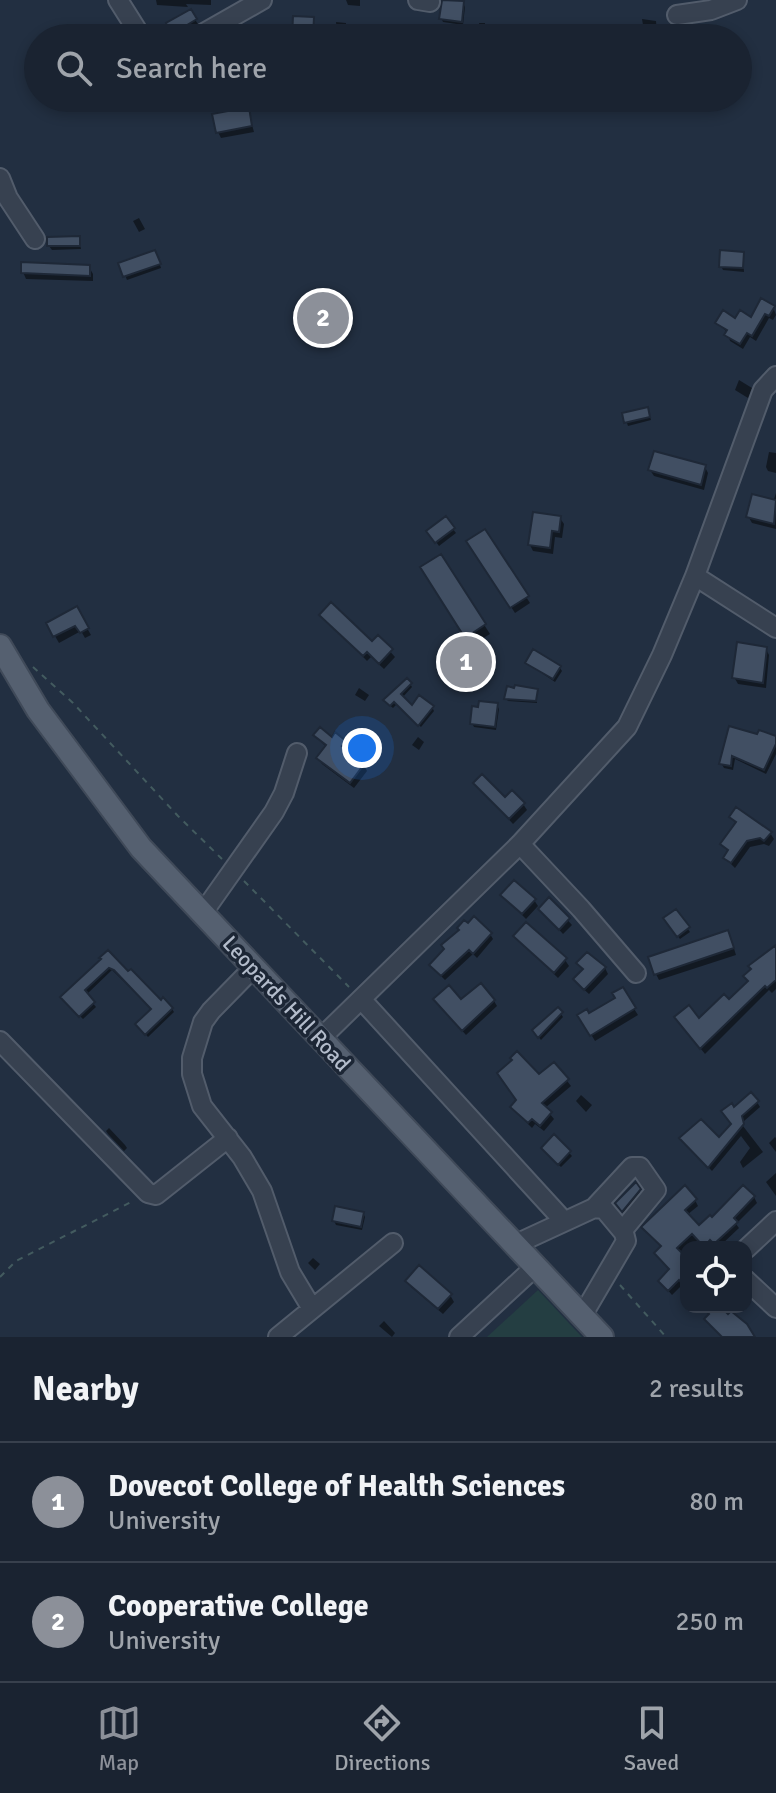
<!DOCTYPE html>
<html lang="en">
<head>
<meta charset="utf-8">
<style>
	body { margin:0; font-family:Signika,sans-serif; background:#272f3d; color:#f1f3f6 }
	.controls { position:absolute; right:24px; bottom:24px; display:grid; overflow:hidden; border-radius:16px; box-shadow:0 4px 12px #0003 }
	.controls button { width:72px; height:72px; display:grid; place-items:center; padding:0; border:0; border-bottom:2px solid #38404d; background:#1a2331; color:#f1f3f6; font:40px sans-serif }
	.you { position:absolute; left:362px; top:748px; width:28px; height:28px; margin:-20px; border:6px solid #fff; border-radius:50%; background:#1a73e8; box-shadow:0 0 0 12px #1a73e833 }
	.badge { display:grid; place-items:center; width:52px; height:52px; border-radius:50%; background:#8c9099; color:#fff; font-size:26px; font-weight:700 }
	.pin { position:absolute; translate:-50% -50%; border:4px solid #fff; box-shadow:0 2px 8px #0006 }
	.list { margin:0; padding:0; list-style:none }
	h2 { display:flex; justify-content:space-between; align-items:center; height:104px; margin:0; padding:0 32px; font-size:34px }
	h2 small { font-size:26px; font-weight:400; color:#9fa4ab }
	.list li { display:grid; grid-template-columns:52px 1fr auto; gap:24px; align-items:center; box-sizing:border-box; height:120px; padding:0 32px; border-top:2px solid #38404d }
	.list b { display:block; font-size:30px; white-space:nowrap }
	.list p { margin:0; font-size:26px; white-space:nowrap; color:#9fa4ab }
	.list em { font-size:26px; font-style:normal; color:#9fa4ab }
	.icon { flex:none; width:44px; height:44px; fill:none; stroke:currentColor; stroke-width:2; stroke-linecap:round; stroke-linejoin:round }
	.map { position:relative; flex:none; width:776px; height:1337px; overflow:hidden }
	.search { position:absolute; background:#1a2331; box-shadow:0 4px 12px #0003; left:24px; right:24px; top:24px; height:88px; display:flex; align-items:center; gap:20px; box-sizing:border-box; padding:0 28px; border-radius:44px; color:#9fa4ab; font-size:30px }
	.sheet { height:344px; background:#1a2331 }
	nav { display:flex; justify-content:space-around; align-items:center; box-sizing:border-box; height:112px; border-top:2px solid #38404d; background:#1a2331; font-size:22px; color:#9fa4ab }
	nav a { display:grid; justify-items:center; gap:4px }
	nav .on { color:#8c9099 }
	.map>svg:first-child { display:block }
</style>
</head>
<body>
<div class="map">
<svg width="776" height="1337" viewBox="0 0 776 1337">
	<rect width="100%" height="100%" fill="#222f41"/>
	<path fill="#243e42" d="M538,1290L582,1337H487Z"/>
	<path fill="#0007" d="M156,0H211V5L186,4L188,7L157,5Z
		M346,0H360V6L348,5Z
		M443,0L463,3L465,7L463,25L443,22L441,18Z
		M190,12L198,24L175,36L168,24Z
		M313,19L315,38H288V33H294Z
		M642,19L656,21L657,32L644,31Z
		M336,22L346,23V31H337Z
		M479,23H485V32H480Z
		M229,98H238V111L248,110L254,132L221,138L218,132L228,113Z
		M139,218L145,229L139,232L133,221Z
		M79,238L81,249L52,250L49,246Z
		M743,254L744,272L723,270L721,266Z
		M157,256L161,268L127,280L121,265Z
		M89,267L93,274V281L26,279L23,272Z
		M773,307L776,315L773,320L769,318L756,341L750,337L743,349L730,341L728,333L718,323L751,320Z
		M739,380L752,388L748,398L735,390Z
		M649,413L651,420L628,426L624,415Z
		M769,452L776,453V473L768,471L766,467Z
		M705,467L708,473L704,490L654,476L650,470Z
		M776,493V529L752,523L748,516L773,502Z
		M560,518L564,524L562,538L555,537L553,554L533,551L530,545Z
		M445,519L456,533L439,546L431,535Z
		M484,532L530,603L515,613L469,542Z
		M441,557L490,634L472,645L428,577Z
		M76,609L91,635L85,638L81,631L59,643L48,624Z
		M322,615L372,644L378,638L395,657L384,669L371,657L367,661Z
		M766,649L769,655L766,688L738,684L734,677Z
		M527,663L560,668L562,671L555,682Z
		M410,684L412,687L402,698L412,708L432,707L434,711L421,727L397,704L393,708L387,703Z
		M359,688L369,695L365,701L355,695Z
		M537,691V703L508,701L506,699Z
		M497,705L499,709L496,730L474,727L472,723Z
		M315,735L345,742L348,748L346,751L364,765L367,771L354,788L322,764L318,758L326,747Z
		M418,737L424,742L419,750L412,745Z
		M759,737L776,738V754L766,774L735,759L733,770L724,768L721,763Z
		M475,783L505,800L523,804L527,810L513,824Z
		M731,817L770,833L774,839L769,846L764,844L750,847L735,868L725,858L729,853L722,844L736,824Z
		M502,895L534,900L538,906L526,919Z
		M549,900L572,925L563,934L540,909Z
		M675,911L690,932L680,939L665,919Z
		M490,934L493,939L477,958L473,954L445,980L435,970L432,965Z
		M515,936L565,960L569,966L558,978Z
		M731,939L736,955L659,980L656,974Z
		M776,952V989L772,993L769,990L705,1054L680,1023L699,1021L729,1001Z
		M103,960L172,1009L174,1012L148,1037L140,1028L153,1010L112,970L86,995L96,1007L83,1019L65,1001Z
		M579,963L605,968L608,974L589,994L579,985L584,971Z
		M622,990L638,1015L595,1041L580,1016H588L618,999Z
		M461,1001H494L497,1006L466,1035L439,1005Z
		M561,1014L563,1017L541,1040L536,1034Z
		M554,1064L571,1086L545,1108L554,1119L544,1131L535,1124L532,1128L512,1108Z
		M581,1095L592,1105L586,1112L576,1101Z
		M757,1102L760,1107L743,1122V1126L763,1152L743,1168L740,1162L750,1148L741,1136L712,1171L685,1143L719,1140L733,1125L734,1110Z
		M109,1128L125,1145L127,1148L124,1151L108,1134L106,1131Z
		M554,1137L572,1156L561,1167L545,1152Z
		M775,1137L776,1138V1152L769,1143Z
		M776,1173V1196L766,1182Z
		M636,1186L642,1194L625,1214L619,1207Z
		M754,1197L757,1203L736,1224L739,1228L719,1247L714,1244L712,1247H686V1287L683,1284L672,1295L660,1281L670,1270L662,1248L643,1228L695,1200L698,1206L687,1215L699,1227Z
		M363,1213L365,1217L362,1230L336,1225L334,1221Z
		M313,1258L320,1264L315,1270L308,1263Z
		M408,1281L450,1295L454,1302L443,1314L411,1287Z
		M384,1321L395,1333L392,1337L379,1326Z"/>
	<path fill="#414f63" stroke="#1e2837" stroke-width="2" d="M442,0L464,1L462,22L439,19Z
		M191,9L197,19L172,34L166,23Z
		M293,16L314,17L313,38H292Z
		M249,107L252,126L216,133L212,114Z
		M80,236V246H47V237Z
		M155,250L161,264L123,277L118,263Z
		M720,250L744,252L743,268L719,267Z
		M21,262L90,265V276L21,273Z
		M761,298L775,306L769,316L765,314L752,336L747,333L740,344L724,335L727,330L715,323L723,310L735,318L740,310L751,317Z
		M648,407L650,417L624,423L622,413Z
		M654,451L706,465L701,485L648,470Z
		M752,494L776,500L774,524L746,517Z
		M533,512L561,516L559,532L552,531L550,548L528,545Z
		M446,516L455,528L435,543L426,531Z
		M485,529L529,596L510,608L466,541Z
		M441,554L486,624L465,638L420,567Z
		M331,602L372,641L378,635L393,649L379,664L367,652L363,656L319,615Z
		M77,606L89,628L80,633L75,626L53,637L46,623Z
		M737,642L767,647L763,683L732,678Z
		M533,649L561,666L553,679L525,663Z
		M407,678L412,683L401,694L412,705L419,695L434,706L418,726L394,702L390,706L383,700Z
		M515,685L538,689L536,701L504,699L507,686L514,688Z
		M479,701L498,703L495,727L470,724L472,706L478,707Z
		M729,726L757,734L759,730L776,736V744L764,770L732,756L731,766L719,764Z
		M320,727L332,737L335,732L346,741L342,746L365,763L350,783L316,758L326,745L313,735Z
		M482,774L505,797L512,790L525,803L509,819L473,783Z
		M736,807L772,832L764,841L760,838L747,841L731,863L723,858L728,850L720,844L736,822L729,817Z
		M514,880L536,899L522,914L500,895Z
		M549,897L570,918L559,930L538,909Z
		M676,909L690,927L677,937L663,918Z
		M474,916L492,933L473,954L469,950L441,976L429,965L444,949L441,945L459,930L457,928L464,920L468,923Z
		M526,922L567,958L554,973L513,936Z
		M728,930L734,948L654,975L648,957Z
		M776,945V980L767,988L765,986L700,1049L674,1017L689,1005L699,1018L724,994L729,999L748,981L743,976L751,969L748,966Z
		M108,950L128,971L131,969L161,1000L163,997L173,1008L145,1035L135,1024L151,1009L114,970L109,968L85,990L95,1002L79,1017L60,997L101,959L99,958Z
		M587,952L606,967L584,990L573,979L583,969L576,963Z
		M481,983L495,1000L462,1031L433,999L449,985L461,999Z
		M623,987L636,1008L590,1036L577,1015L587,1009L589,1013L615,998L612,993Z
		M558,1007L563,1012L538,1038L532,1030Z
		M517,1051L539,1074L554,1062L569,1079L542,1103L552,1112L540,1126L532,1119L528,1123L510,1107L516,1100L497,1073L512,1060L510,1058Z
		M751,1092L759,1101L742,1116L744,1124L708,1168L679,1138L701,1119L719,1137L731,1124L721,1111L732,1103L734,1107Z
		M554,1134L571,1151L558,1165L541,1148Z
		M636,1182L641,1189L622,1212L615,1203Z
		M685,1185L697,1199L685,1210L699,1225L710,1215L712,1217L743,1185L755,1196L734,1218L738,1222L714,1244L710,1240L704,1247L692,1234L677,1248L686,1257V1288L679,1280L668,1291L658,1281L669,1269L654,1253L661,1246L641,1227Z
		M335,1206L364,1212L361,1227L332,1221Z
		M419,1265L452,1294L438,1309L405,1281Z
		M703,1307H721L728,1314L731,1311L747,1324L755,1337H722L704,1319L709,1314Z"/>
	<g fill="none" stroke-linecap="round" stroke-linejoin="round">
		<g stroke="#525c6b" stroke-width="22">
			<path id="minor" d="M118,0L142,38
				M418,0L430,2
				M677,15L711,10L737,0
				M195,38L262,0
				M0,178L8,198L35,239
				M695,576L776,628
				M520,844L581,909L636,973
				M202,914L274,812L284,793L297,753
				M254,967L211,1011L203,1022L192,1058V1074L202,1106L242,1157L262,1191L290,1272L311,1307
				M361,999L563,1220
				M321,1038L520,844L627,727L662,655L695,576L763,390L776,376
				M0,1041L148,1193L156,1195L228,1138
				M594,1208L632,1167H640L656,1190L623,1230
				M514,1245L594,1208L604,1209L624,1233L626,1241L582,1316
				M746,1249L776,1221
				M746,1280L776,1308
				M278,1337L393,1243
				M459,1337L535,1267"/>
		</g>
		<g stroke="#404a59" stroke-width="26">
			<path id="major" d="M0,646L38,710L141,848L602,1337"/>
		</g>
		<path stroke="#435b5f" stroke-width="2" stroke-dasharray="6 6" stroke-linecap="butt" d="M33,667L73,703L178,816L222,859
			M244,881L349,987
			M0,1277L16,1261L133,1201
			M620,1285L666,1337"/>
		<use href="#minor" stroke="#374150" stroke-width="18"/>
		<use href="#major" stroke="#556070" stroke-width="22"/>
	</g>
	<g text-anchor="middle" stroke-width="7" stroke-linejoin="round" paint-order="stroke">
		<g font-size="22" fill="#b3bccb" stroke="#1c2635">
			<text transform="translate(287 1003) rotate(47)" y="8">Leopards Hill Road</text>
		</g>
	</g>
</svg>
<div class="controls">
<button><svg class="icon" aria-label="locate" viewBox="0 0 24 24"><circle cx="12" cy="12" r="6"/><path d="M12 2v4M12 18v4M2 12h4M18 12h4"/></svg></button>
</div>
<div class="you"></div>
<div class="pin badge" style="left:466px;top:662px">1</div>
<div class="pin badge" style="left:323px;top:318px">2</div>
<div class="search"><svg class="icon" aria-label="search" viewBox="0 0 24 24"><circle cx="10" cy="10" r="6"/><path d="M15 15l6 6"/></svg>Search here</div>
</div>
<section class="sheet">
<h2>Nearby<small>2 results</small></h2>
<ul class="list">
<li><span class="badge">1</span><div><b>Dovecot College of Health Sciences</b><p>University</p></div><em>80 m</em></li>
<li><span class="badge">2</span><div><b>Cooperative College</b><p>University</p></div><em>250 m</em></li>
</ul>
</section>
<nav>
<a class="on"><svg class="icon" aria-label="map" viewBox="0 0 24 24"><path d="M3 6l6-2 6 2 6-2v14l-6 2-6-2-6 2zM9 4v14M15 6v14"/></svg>Map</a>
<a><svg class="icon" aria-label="directions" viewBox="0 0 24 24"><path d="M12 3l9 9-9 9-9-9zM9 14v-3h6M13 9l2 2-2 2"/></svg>Directions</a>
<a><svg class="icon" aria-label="saved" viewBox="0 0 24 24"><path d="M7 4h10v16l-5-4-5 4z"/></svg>Saved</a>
</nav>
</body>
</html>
